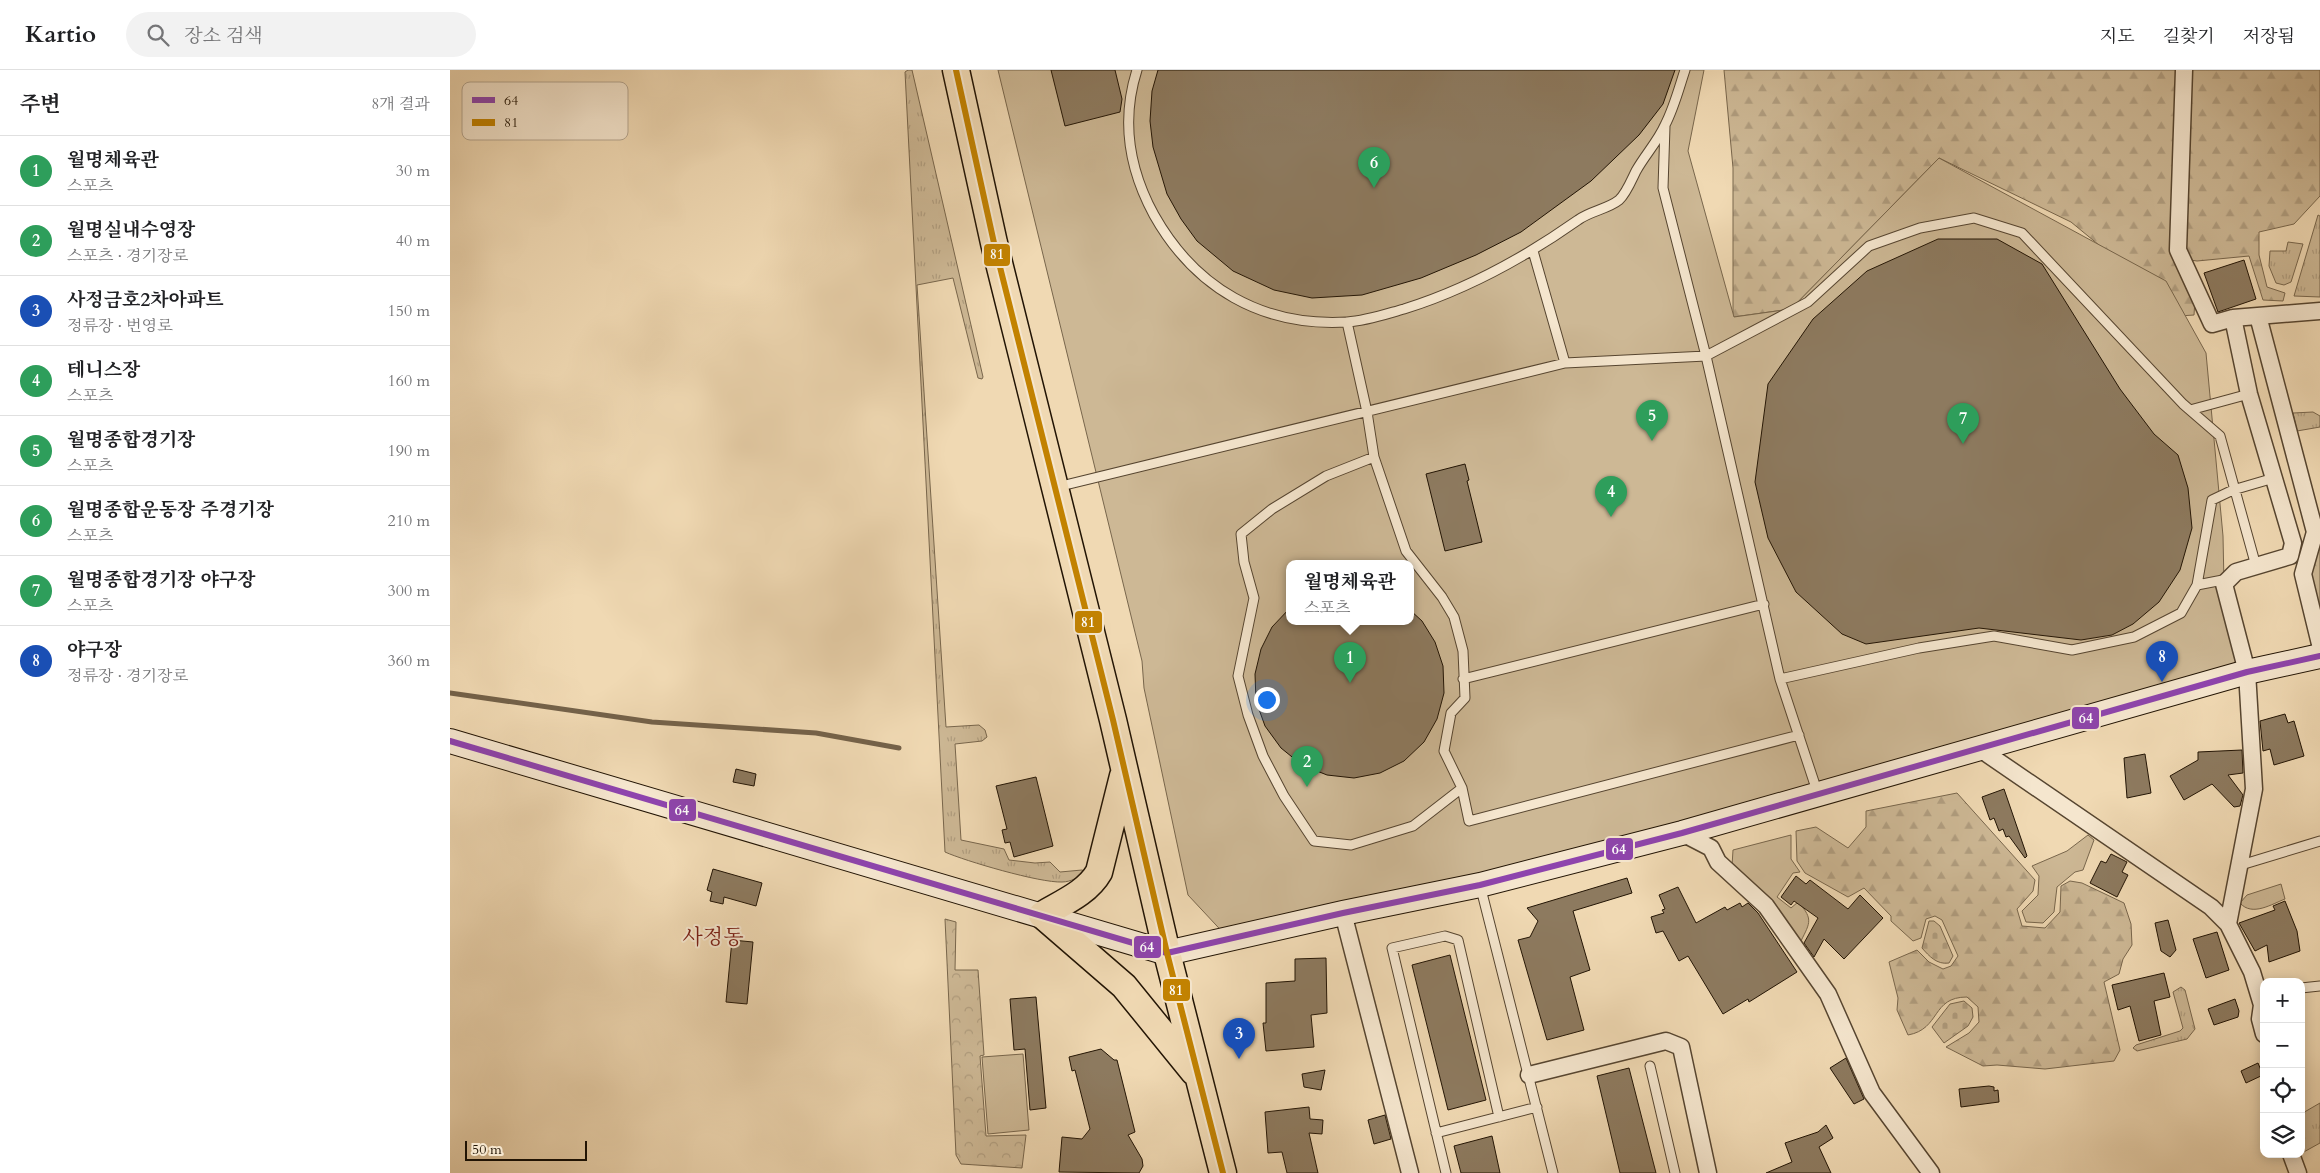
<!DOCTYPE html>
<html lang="ko">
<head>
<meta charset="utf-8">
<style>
	body { margin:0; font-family:Cardo,"Noto Serif KR",serif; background:#f2f2f2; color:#202124 }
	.controls { position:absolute; right:15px; bottom:15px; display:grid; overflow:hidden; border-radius:10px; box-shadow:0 2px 12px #0003 }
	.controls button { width:45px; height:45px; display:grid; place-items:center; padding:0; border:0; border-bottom:1px solid #e0e0e0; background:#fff; color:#202124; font:25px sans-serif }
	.scale { position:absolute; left:15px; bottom:12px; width:122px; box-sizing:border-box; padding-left:5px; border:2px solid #221404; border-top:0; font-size:14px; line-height:18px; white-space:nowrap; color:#221404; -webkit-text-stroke:4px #f5e6ce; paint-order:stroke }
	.you { position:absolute; left:816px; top:629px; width:18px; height:18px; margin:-12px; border:4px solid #fff; border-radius:50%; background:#1a73e8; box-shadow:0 0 0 8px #1a73e833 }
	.badge { display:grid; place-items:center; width:32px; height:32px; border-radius:50%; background:#ea580c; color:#fff; font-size:16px; font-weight:700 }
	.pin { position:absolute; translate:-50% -41px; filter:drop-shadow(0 1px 2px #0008) }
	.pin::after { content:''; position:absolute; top:26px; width:18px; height:15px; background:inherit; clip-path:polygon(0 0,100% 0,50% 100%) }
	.popup { position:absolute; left:836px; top:490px; width:128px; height:65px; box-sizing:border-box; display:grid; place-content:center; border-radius:10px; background:#fff; filter:drop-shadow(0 1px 4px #0005); font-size:16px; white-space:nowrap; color:#757577 }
	.popup b { font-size:19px; color:#202124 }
	.popup::after { content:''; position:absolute; left:50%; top:100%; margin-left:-10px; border:10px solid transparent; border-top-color:#fff }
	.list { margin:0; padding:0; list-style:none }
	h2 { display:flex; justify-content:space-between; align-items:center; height:65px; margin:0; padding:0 20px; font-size:21px }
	h2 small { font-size:16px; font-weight:400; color:#757577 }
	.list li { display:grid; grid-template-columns:32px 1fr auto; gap:15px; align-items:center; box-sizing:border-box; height:70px; padding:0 20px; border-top:1px solid #e0e0e0 }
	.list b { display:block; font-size:19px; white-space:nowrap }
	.list p { margin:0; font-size:16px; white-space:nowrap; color:#757577 }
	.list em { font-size:16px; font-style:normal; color:#757577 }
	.icon { flex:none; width:28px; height:28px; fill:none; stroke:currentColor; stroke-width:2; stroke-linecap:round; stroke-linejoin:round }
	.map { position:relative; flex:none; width:1870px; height:1103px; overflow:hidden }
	header { display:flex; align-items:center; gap:30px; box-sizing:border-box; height:70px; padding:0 25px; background:#fff; border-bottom:1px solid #e0e0e0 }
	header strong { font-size:24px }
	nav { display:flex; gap:28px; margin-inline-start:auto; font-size:18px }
	.search { width:350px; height:45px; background:#f2f2f2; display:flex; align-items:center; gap:12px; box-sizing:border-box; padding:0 18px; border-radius:28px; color:#757577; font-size:19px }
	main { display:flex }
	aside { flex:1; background:#fff }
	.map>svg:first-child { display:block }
</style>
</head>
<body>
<header>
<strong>Kartio</strong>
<div class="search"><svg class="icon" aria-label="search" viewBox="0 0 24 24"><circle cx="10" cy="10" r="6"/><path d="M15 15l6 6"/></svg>장소 검색</div>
<nav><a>지도</a><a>길찾기</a><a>저장됨</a></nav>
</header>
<main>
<aside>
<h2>주변<small>8개 결과</small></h2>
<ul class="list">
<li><span class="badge" style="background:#2e9e5b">1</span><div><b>월명체육관</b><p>스포츠</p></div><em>30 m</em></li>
<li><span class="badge" style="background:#2e9e5b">2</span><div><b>월명실내수영장</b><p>스포츠 · 경기장로</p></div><em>40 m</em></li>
<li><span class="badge" style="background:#1a4fb4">3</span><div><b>사정금호2차아파트</b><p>정류장 · 번영로</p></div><em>150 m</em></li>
<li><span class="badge" style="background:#2e9e5b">4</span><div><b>테니스장</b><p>스포츠</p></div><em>160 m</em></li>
<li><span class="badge" style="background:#2e9e5b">5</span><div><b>월명종합경기장</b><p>스포츠</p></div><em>190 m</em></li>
<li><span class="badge" style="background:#2e9e5b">6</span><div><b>월명종합운동장 주경기장</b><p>스포츠</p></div><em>210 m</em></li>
<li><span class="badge" style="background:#2e9e5b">7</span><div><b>월명종합경기장 야구장</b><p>스포츠</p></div><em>300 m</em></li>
<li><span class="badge" style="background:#1a4fb4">8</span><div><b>야구장</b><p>정류장 · 경기장로</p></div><em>360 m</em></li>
</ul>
</aside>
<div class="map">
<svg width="1870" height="1103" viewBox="0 0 1870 1103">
	<defs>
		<pattern id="grass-tufts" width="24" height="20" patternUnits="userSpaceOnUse" patternTransform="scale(1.25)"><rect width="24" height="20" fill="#cdb895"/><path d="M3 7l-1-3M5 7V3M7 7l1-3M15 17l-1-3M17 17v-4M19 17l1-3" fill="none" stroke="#b09d7f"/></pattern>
		<pattern id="forest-firs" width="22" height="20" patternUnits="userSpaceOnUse" patternTransform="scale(1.25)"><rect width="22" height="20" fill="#cdb895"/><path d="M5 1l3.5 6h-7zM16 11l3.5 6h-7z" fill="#b09d7f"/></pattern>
		<pattern id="cemetery-stones" width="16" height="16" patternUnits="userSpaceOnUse" patternTransform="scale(1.25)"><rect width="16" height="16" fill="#cdb895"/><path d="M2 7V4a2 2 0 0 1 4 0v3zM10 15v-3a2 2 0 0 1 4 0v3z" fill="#b09d7f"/></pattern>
		<pattern id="park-crowns" width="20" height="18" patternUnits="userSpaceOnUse" patternTransform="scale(1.25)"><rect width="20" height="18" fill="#cdb895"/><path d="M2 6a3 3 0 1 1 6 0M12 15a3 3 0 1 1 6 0" fill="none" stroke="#b09d7f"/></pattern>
	</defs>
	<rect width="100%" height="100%" fill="#f0d9b3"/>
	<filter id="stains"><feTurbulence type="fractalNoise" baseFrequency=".004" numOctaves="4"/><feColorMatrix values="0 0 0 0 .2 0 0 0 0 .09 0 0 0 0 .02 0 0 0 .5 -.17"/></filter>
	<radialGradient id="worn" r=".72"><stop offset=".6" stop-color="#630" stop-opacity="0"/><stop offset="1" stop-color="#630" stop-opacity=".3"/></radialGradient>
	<path fill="url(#grass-tufts)" stroke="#78664c" d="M458,0H462L533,307L532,309L528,308L503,208L467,215L496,657L529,655L535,660L537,667L532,671L505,674L511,770L554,779L559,790L585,793L600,792L610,802L632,800L636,802C629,807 621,812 612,812C590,813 515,791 495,782L455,2Z
		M1868,145L1870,146V227L1844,226Z
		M1838,172L1853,174L1841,212L1834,215L1826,213L1819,196L1820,181H1836Z
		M1863,342L1870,346V357L1847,361L1843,343Z
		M1731,917L1735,920L1745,959L1737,969L1687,981L1683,978L1686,975L1730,961L1733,958L1723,922Z
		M1870,1033V1073L1852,1083L1851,1044Z"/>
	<path fill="url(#forest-firs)" stroke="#78664c" d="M1274,0H1870V126L1844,154L1809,162V185L1817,217L1835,223L1833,231L1813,230L1799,186L1747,191L1726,188L1745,229L1744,245L1729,246L1706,222L1621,152L1489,88L1341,239L1283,247V98Z
		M1870,478V542L1859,501Z
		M1507,723L1585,810L1583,821L1567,839L1572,856L1595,858L1610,842L1611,816L1620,811L1632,813L1674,833L1681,854L1682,875L1673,889L1669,904L1654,912L1670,980L1664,991L1595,999L1547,995L1533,996L1496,977L1519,963L1529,952L1528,937L1517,927C1481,927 1491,959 1458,965L1447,940L1448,928L1439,892L1467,880L1479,892L1493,899L1501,896L1508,886L1492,850L1485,846L1476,849L1471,868L1463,871L1441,851V846L1414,818L1398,827L1355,803L1347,791L1346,761L1366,757L1398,778L1416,757V741Z"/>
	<path fill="url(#cemetery-stones)" stroke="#78664c" d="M1479,851H1484L1490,856L1503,886L1499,893C1487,895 1479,886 1472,878Z
		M1514,931L1522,938L1523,947L1518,956L1494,973L1482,957L1500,934Z"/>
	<path fill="url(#park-crowns)" stroke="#78664c" d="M495,849L506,852L505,900H528L534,985L530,986L536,1066L576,1065L572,1098L511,1094L506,1085Z"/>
	<path fill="#cdb895" stroke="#78664c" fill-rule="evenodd" d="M548,0H1254L1238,81L1284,247L1341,239L1489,88L1716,211L1756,283L1773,466L1774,514L1797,602L780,870L738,825L694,618L692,591ZM840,494H960V552H840Z
		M1341,765V789L1350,802L1343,803L1327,827L1341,838L1348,832C1365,850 1359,854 1349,875L1282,796L1283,780Z
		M1638,765L1644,770L1633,800L1625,802L1607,817L1604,842L1593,853L1576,852L1572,841L1588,825L1589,806L1582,796L1617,781Z
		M1831,814L1835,829C1822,834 1802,847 1790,833L1797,825Z
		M573,984L579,1060L538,1064L532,987Z"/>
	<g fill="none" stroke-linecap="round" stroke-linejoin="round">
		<path stroke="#74624a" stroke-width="5" d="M0,623L202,652L366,663L449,678"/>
	</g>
	<path fill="#8d7a5f" stroke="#221404" d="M601,0H665L672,29L670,42L615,56Z
		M708,0H1225L1213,34L1189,65L1141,111L1071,162L1026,185L971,208L912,225L862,228L824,220L783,201L747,171L731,149L717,124L703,77L700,51L702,21Z
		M1488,169H1547L1592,194L1670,319L1704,364L1728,385L1738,418L1742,458L1730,500L1709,532L1683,554L1662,565L1631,570L1529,558L1416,574L1392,564L1346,522L1318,468L1305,412L1318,314L1363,249L1417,201Z
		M1794,190L1806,229L1768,242L1754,203Z
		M1015,394L1019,410L1017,411L1032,472L995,481L976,404Z
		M840,538V552H960V540L972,551L985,572L993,596L994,623L987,649L974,672L954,691L930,703L904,708L877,705L852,695L831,678L815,656L806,631L805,604L811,579L822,557Z
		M1835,644L1838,653L1844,651L1854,686L1824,695L1820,679L1813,681L1810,651Z
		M1792,680L1793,703L1778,705L1793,725L1790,736L1784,737L1762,714L1734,730L1720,706L1748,690V682Z
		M1695,684L1701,723L1677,728L1674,688Z
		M286,699L306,704L304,716L283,712Z
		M586,707L603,776L564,787L560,772L555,773L552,760L557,759L546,716Z
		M1554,719L1577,786L1575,788L1559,766L1556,767L1553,759L1549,761L1544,748L1540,750L1532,727Z
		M1661,784L1677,792L1672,802L1678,805L1667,827L1640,813L1651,791L1656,793Z
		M263,799L312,813L306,836L274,827L273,834L260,831L262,822L257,820Z
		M1346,806L1356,814L1360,810L1398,839L1410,825L1433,848L1394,889L1374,869L1364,887L1354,873L1368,848L1344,831L1341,835L1331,827Z
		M1177,808L1182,823L1123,841L1140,900L1120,907L1134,960L1097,970L1068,870L1080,867L1088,851L1077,838Z
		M1228,817L1246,853L1275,837L1277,840L1290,833L1292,837L1298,833L1308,843L1347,902L1299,932L1298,929L1273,944L1238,886L1229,891L1213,861L1206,863L1201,847L1214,843L1212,840L1215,839L1209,825Z
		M1835,831L1847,861L1850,881L1819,892L1817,875L1805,881L1789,853L1825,840L1823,836Z
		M1718,850L1726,880L1720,887L1711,881L1705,853Z
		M1767,862L1779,900L1756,908L1743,869Z
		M282,870L303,872L297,934L276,932Z
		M1000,885L1036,1030L998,1040L962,895Z
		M876,888L877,943L861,945L864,977L816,981L813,953H816V913L845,911V889Z
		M1714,903L1720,927L1704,931L1711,965L1689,971L1680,936L1668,940L1662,915Z
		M586,927L596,1038L580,1040L575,979L564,980L560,929Z
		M1785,929L1789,941L1788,947L1764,955L1758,939Z
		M651,979L664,990H667L685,1062L678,1065L692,1089L693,1096L689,1103L609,1102L612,1067L632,1069L640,1059L625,1000L622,1001L619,987Z
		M1396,988L1414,1029L1404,1034L1380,998Z
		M1808,993L1813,1005L1796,1013L1791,1001Z
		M1179,998L1206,1103H1170L1147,1006Z
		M875,1000L871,1020L854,1017L852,1004Z
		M1539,1016L1544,1017V1021L1548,1020L1549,1032L1511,1037L1509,1019Z
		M859,1037L860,1049L873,1050L872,1064L859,1063L868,1103H837L832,1082L818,1083L815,1042Z
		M935,1045L941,1069L924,1074L918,1050Z
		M1376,1055L1383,1068L1369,1077L1381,1103H1316L1342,1092L1335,1073L1368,1062Z
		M1042,1066L1050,1103H1011L1004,1076Z"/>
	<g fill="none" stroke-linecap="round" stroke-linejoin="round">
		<g stroke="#564530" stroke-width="11">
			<path id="lane" d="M687,0C671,50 679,99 704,145C745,218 812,257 897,252C916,251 936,244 954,239C1018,219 1074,188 1128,150C1140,141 1158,139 1169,130C1176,124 1182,109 1186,101C1195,85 1208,71 1215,55C1224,38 1229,18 1235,0
				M1215,56L1213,118L1256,286L1330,609L1368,724
				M1083,181L1115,293
				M897,252L917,342L924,387L956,481L992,527L1004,547L1013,581L1015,628L1001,643L994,681L1012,718L1019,751L1349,665
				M1740,340L1799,324
				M924,387L876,406L822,439L791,464L794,492L804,528L788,606L798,645L813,686L834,726L864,771L901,775L963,756L1012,718
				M607,417L1115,293L1256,286L1358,232L1419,176L1470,158L1524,148L1572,163L1733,334L1770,366L1806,496
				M1747,515L1762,430L1783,420L1824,408
				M1013,609L1314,534
				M1330,609L1469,578L1544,566L1622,580L1684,567L1731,543L1747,515L1778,509
				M1791,795L1870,771
				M1030,815L1103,1103
				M1851,918L1870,916
				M1200,996L1225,1103
				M986,1063L1087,1037
				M996,1103L942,878L995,866L1008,870L1049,1047"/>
		</g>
		<g stroke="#564530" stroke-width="19">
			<path id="street" d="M1734,0L1728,180L1762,254L1783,248L1799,324L1843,473L1840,486L1786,502L1774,514L1797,602L1804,719L1778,854
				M1808,246L1865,462L1853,504L1870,574
				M1783,248L1870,241
				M1530,679L1761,837L1778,854L1802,902L1812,935L1810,949L1814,964
				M1232,763L1261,778L1268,792L1316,836L1378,924L1422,1023L1481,1103
				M893,843L960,1103
				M1079,1005L1216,971L1231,977L1258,1103
				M1841,1084L1848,1103"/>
		</g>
		<g stroke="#221404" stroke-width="26">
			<path id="secondary" d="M0,671L717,883L893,843L1030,815L1232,763L1797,602L1870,586"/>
		</g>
		<g stroke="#221404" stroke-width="29">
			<path id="primary" d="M506,0L544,173L663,650L717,883L773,1103
				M673,706L649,802C637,823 612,833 592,845L674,916L744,1002"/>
		</g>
		<use href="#lane" stroke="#f5e6ce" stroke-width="9"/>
		<use href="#street" stroke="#f5e6ce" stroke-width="16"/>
		<use href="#secondary" stroke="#f5e6ce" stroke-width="24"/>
		<use href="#primary" stroke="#f0d9b3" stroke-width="26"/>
		<g stroke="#f5e6ce" stroke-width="10">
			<path id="bus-1" d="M0,671L717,883L893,843L1030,815L1232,763L1797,602L1870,586"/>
		</g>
		<g stroke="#f5e6ce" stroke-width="10">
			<path id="bus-2" d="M506,0L544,173L663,650L717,883L773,1103"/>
		</g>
		<use href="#bus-1" stroke="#8e44ad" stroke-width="6"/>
		<use href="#bus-2" stroke="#c28201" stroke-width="6"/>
	</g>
	<g text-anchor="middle" stroke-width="4" stroke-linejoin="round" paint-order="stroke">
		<g font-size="21" fill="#7a1f14" stroke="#f5e6ce">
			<text x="263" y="874">사정동</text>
		</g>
	</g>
	<rect x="12" y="12" width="166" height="58" rx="8" fill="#f5e6ce" stroke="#b6a791" stroke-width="1"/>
	<rect x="22" y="27" width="23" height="6" fill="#8e44ad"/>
	<rect x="22" y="49" width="23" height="7" fill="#c28201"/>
	<g font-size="14" fill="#221404">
		<text x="54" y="35">64</text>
		<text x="54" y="57">81</text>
	</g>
	<g stroke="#f5e6ce" stroke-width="2">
		<rect x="533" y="173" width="28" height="24" rx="5" fill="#c28201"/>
		<rect x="624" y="540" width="29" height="24" rx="5" fill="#c28201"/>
		<rect x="1621" y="636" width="29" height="24" rx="5" fill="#8e44ad"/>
		<rect x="218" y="728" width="29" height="24" rx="5" fill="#8e44ad"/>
		<rect x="1155" y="767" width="29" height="24" rx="5" fill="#8e44ad"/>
		<rect x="683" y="865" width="29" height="24" rx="5" fill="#8e44ad"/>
		<rect x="712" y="908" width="29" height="24" rx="5" fill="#c28201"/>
	</g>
	<g font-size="14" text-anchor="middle" font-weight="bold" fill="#fff">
		<text x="547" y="189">81</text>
		<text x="638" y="557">81</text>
		<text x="1636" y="653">64</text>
		<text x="232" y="745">64</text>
		<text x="1169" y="784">64</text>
		<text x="697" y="882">64</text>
		<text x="726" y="925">81</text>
	</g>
	<rect width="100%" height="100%" filter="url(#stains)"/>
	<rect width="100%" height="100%" fill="url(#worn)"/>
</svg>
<div class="controls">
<button>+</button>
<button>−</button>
<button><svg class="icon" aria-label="locate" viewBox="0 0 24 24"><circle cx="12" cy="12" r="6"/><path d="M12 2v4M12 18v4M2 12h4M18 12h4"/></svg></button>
<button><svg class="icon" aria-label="layers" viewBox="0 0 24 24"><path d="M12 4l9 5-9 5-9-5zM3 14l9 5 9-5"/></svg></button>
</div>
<div class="scale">50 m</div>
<div class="you"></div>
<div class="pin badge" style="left:900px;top:613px;background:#2e9e5b">1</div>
<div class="popup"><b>월명체육관</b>스포츠</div>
<div class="pin badge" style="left:857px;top:717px;background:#2e9e5b">2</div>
<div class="pin badge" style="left:789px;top:989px;background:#1a4fb4">3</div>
<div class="pin badge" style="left:1161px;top:447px;background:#2e9e5b">4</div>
<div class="pin badge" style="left:1202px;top:371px;background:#2e9e5b">5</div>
<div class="pin badge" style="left:924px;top:118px;background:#2e9e5b">6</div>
<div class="pin badge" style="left:1513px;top:374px;background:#2e9e5b">7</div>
<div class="pin badge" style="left:1712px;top:612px;background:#1a4fb4">8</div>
</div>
</main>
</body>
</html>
